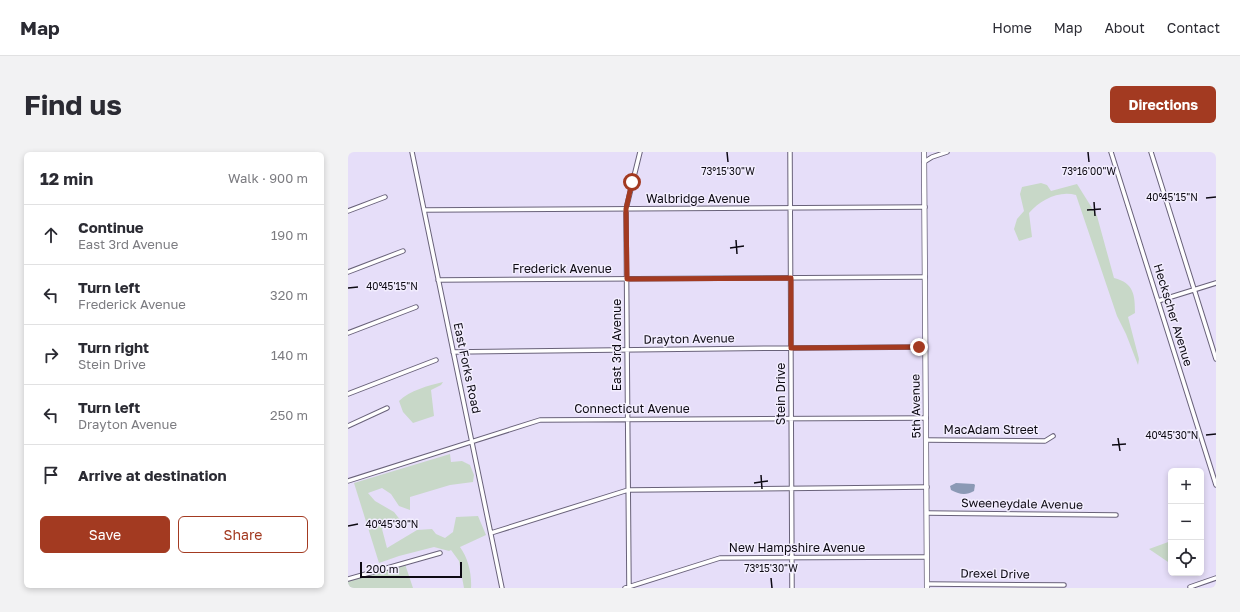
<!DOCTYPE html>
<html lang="en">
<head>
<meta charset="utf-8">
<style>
	body { margin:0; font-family:"Golos Text",sans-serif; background:#f2f2f3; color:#2b2b33 }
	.controls { position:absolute; right:12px; bottom:12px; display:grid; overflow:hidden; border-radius:6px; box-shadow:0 2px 6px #0003 }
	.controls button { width:36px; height:36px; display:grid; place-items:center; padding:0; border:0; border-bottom:1px solid #e1e1e2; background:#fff; color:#2b2b33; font:20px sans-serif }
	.scale { position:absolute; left:12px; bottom:10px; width:102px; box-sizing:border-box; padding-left:4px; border:2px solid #0d0a13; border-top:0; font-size:11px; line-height:14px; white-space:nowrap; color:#0d0a13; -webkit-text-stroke:3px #f2edfe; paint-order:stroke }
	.stop { position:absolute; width:12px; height:12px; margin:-9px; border:3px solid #a33a21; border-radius:50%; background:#fff }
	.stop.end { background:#a33a21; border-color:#fff; box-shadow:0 1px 4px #0008 }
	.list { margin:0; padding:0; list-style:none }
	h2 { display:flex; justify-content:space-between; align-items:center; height:52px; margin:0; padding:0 16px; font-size:17px }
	h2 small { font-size:13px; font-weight:400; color:#7c7c81 }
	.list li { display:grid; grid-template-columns:26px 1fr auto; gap:12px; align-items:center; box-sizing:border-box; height:60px; padding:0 16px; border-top:1px solid #e1e1e2 }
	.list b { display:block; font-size:15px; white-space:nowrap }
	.list p { margin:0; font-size:13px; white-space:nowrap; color:#7c7c81 }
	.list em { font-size:13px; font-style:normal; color:#7c7c81 }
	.actions { display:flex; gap:8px; padding:12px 16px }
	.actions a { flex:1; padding:9px 0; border:1px solid #a33a21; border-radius:6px; text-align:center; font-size:14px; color:#a33a21 }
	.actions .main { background:#a33a21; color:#fff }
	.icon { flex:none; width:22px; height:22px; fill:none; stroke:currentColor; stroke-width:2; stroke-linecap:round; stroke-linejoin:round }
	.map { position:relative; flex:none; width:868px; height:436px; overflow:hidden; border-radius:6px }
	header { display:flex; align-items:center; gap:24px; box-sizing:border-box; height:56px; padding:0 20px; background:#fff; border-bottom:1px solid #e1e1e2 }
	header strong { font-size:19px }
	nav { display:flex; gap:22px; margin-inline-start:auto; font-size:14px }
	.intro { display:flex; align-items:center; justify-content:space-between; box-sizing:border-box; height:96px; padding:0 24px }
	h1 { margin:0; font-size:28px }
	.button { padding:10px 18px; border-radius:6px; background:#a33a21; color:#fff; font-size:14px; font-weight:700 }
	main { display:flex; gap:24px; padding:0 24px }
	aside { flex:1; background:#fff; border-radius:6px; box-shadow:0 2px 6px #0003 }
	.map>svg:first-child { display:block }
</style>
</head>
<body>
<header>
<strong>Map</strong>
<nav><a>Home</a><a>Map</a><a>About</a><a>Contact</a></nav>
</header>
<div class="intro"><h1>Find us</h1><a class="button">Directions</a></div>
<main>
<aside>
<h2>12 min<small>Walk · 900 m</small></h2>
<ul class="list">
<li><svg class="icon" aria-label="ahead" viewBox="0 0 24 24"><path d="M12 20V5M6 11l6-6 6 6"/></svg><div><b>Continue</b><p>East 3rd Avenue</p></div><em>190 m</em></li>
<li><svg class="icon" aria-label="left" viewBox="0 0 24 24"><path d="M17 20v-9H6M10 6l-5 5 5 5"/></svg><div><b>Turn left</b><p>Frederick Avenue</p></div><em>320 m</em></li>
<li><svg class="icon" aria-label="right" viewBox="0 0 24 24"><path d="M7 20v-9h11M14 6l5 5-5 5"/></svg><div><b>Turn right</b><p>Stein Drive</p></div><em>140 m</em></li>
<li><svg class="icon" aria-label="left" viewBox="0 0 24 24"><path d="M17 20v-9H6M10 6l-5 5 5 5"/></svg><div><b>Turn left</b><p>Drayton Avenue</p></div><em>250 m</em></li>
<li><svg class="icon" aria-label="arrive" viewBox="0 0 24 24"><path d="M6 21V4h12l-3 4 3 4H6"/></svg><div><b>Arrive at destination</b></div></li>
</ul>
<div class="actions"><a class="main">Save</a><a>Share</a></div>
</aside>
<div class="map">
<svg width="868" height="436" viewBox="0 0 868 436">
	<rect width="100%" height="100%" fill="#e6def9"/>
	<path fill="#c8d8c8" d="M693,31L699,33L703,39L729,32L749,64L766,126C786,131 787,143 787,161L780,165L791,207L790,213L778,182L769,164L728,43C711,38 692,48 681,61L684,85L671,89L666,77L669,67L676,59L672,42L674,35Z
		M95,230L93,233L83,238L86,264L65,271L55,260L51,249C62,238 80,234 95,230Z
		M102,302L103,310L114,309L122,313L126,323L125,330L102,333L62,345V358L51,354L43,342L34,336L20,341L27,349L46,360L53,369L47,372L37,369L34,377L39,396L69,378L84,377L88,382L97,386L105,380L108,365L130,364L138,383L112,395C120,406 124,422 123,436H116L111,409L103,398L101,399L86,395L51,404L31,411L6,331Z
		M823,389V412L801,397Z
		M57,412L65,436H0V428Z"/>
	<path fill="#8b99b5" d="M608,331L626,332L627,333L626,339C618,344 610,342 603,338L602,334Z"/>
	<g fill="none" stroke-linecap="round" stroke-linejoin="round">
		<g stroke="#69627a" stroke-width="5.5">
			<path id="street" d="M64,0L154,436
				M442,0L444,436
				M763,0L868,333
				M803,0L868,207
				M576,10L584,5L599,0
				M76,58L577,55
				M0,59L37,45
				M0,120L55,99
				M90,128L577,125
				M810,149L868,131
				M0,181L68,155
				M105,200L443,196L577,195
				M0,242L88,208
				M0,274L39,256
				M578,288L697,289L705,284
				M0,329L192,268L578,266
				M579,361L768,363
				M143,381L280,338L579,335
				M0,427L92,401
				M579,432L716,433
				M842,435L868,426
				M277,436L372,406L578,405
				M281,436L278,57L292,0"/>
		</g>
		<g stroke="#69627a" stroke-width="6">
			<path id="secondary" d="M576,0L579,436"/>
		</g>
		<use href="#street" stroke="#fff" stroke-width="3.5"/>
		<use href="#secondary" stroke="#fff" stroke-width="4.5"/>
	</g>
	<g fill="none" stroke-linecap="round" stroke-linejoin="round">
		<path stroke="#a33a21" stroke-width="5" d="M284,30L278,57L279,127L443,126V196L571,195"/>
	</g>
	<path fill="none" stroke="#0d0a13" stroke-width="1.5" d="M379,0L380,10M740,0L741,10M858,46L868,45M746,50L747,64M739,58L753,57M388,88L389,102M382,96L396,94M0,136L10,135M858,283L868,282M770,286L772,299M764,293L778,292M413,323L414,337M406,331L420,329M0,374L10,372M423,426L424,436"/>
	<g text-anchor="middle" stroke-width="3" stroke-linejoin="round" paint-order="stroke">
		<g font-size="12" fill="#0d0a13" stroke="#f2edfe">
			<text x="350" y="51">Walbridge Avenue</text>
			<text x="214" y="121">Frederick Avenue</text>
			<text transform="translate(825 163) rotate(73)" y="4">Heckscher Avenue</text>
			<text transform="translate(341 187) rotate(-1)" y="4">Drayton Avenue</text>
			<text transform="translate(269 193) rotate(-90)" y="4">East 3rd Avenue</text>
			<text transform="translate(119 216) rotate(78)" y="4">East Forks Road</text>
			<text transform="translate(433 242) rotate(-90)" y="4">Stein Drive</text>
			<text transform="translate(568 254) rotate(-91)" y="4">5th Avenue</text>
			<text x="284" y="261">Connecticut Avenue</text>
			<text x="643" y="282">MacAdam Street</text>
			<text transform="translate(674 352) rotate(1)" y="4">Sweeneydale Avenue</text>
			<text x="449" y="400">New Hampshire Avenue</text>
			<text transform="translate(647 422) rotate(1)" y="4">Drexel Drive</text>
		</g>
	</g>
	<g font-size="10" text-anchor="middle" fill="#0d0a13" stroke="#f2edfe" stroke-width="3" stroke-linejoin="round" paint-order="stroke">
		<text x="380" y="23">73°15'30"W</text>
		<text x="741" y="23">73°16'00"W</text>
		<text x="824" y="49">40°45'15"N</text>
		<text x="44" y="138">40°45'15"N</text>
		<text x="824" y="287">40°45'30"N</text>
		<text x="44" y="376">40°45'30"N</text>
		<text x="423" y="420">73°15'30"W</text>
	</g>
</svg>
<div class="controls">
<button>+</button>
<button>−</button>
<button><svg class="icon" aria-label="locate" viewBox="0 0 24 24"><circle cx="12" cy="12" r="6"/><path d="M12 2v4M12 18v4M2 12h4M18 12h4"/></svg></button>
</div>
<div class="scale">200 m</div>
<div class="stop" style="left:284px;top:30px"></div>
<div class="stop end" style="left:571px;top:195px"></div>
</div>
</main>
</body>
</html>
